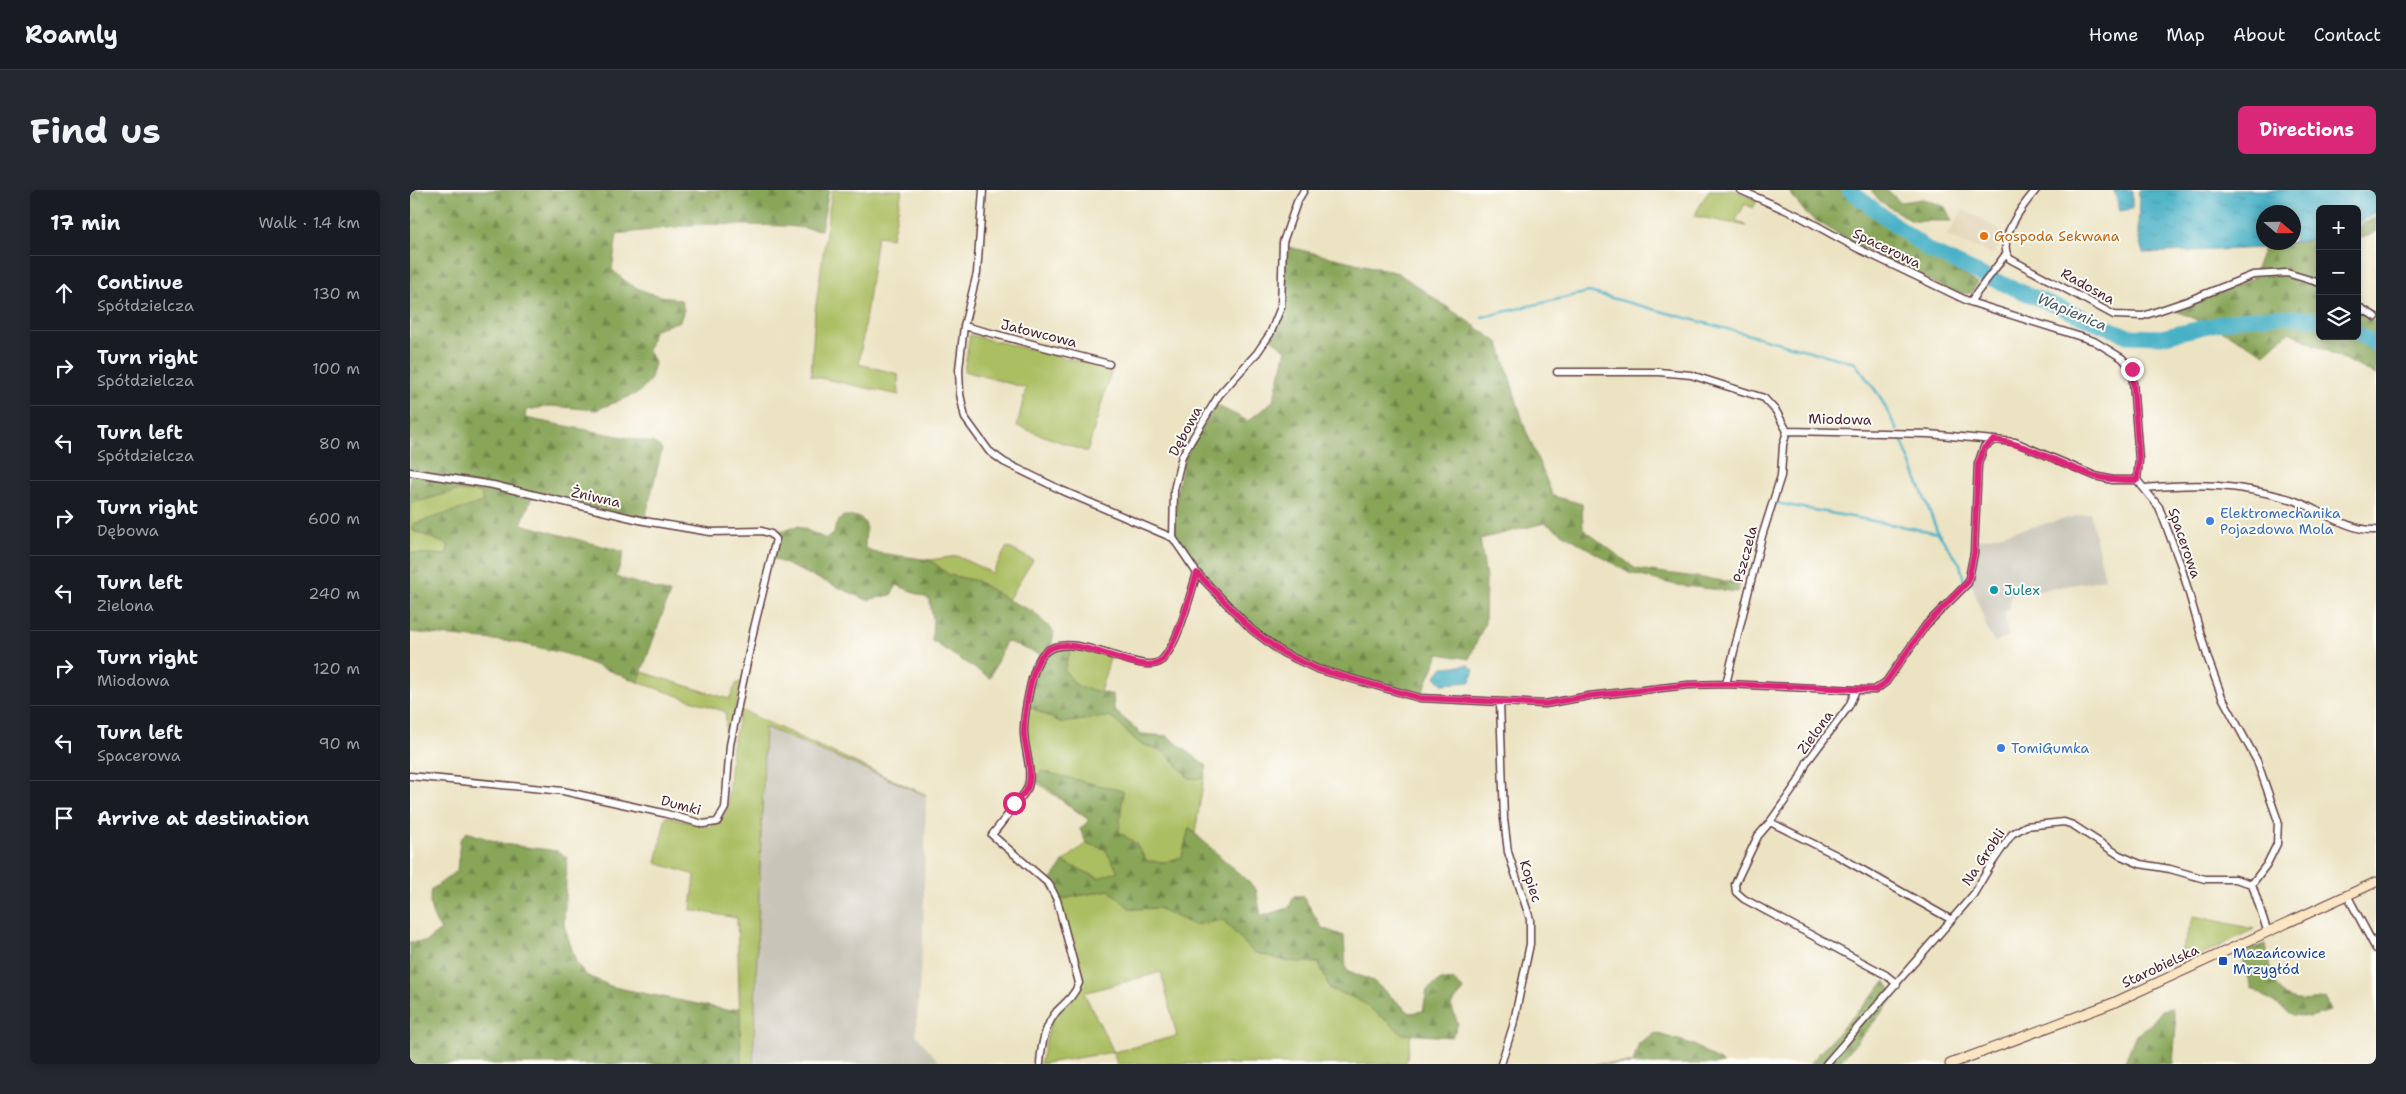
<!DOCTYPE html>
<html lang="en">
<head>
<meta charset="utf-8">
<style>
	body { margin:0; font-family:"Shantell Sans",sans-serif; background:#242831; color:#f1f3f6 }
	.controls { position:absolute; right:15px; top:15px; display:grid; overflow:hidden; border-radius:8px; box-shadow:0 2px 8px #0003 }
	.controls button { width:45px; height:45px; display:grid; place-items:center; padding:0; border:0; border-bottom:1px solid #363941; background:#171b24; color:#f1f3f6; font:25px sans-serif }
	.compass { position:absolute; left:1846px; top:15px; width:45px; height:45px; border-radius:50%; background:#171b24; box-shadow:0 2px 8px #0003; rotate:110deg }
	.stop { position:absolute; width:15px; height:15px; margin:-11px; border:4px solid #db2777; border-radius:50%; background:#fff }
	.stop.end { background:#db2777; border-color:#fff; box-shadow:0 1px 5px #0008 }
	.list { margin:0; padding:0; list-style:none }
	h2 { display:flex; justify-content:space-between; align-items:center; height:65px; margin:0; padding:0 20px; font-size:21px }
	h2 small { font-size:16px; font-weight:400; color:#9ea1a6 }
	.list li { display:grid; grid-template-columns:32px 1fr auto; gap:15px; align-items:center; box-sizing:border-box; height:75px; padding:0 20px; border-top:1px solid #363941 }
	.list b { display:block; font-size:19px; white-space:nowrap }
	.list p { margin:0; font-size:16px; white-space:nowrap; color:#9ea1a6 }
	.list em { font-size:16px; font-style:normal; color:#9ea1a6 }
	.icon { flex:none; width:28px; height:28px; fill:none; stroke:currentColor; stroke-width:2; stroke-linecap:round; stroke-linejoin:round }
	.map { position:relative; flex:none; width:1966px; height:874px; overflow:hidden; border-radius:8px }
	header { display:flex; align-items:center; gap:30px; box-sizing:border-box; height:70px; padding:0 25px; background:#171b24; border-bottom:1px solid #363941 }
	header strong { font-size:24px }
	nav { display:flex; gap:28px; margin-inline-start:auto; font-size:18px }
	.intro { display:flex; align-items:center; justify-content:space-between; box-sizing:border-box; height:120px; padding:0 30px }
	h1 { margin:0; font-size:35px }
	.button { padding:12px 22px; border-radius:8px; background:#db2777; color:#fff; font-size:18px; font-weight:700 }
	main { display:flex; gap:30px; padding:0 30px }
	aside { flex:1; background:#171b24; border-radius:8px; box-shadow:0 2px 8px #0003 }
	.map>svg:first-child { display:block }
</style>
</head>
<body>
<header>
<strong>Roamly</strong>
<nav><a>Home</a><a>Map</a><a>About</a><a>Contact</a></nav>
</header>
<div class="intro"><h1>Find us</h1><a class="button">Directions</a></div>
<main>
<aside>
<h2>17 min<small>Walk · 1.4 km</small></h2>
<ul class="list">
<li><svg class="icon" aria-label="ahead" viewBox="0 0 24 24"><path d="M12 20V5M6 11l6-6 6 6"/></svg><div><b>Continue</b><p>Spółdzielcza</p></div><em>130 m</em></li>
<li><svg class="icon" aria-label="right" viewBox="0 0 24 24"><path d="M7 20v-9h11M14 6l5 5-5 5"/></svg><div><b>Turn right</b><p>Spółdzielcza</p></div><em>100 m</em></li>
<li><svg class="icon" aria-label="left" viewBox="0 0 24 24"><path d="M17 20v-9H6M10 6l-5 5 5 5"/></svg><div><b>Turn left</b><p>Spółdzielcza</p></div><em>80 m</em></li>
<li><svg class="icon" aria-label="right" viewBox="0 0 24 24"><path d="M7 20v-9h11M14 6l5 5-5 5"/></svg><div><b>Turn right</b><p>Dębowa</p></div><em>600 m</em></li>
<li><svg class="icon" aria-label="left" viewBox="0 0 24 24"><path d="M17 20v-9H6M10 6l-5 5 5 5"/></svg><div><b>Turn left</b><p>Zielona</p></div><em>240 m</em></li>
<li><svg class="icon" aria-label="right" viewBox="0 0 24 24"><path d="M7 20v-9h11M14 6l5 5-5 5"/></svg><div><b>Turn right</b><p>Miodowa</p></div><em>120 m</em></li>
<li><svg class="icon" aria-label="left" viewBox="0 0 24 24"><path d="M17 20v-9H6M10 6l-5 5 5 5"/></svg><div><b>Turn left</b><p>Spacerowa</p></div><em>90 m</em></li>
<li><svg class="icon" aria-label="arrive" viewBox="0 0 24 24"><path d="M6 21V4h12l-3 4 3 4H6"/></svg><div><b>Arrive at destination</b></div></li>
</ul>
</aside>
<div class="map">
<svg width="1966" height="874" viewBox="0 0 1966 874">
	<defs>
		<pattern id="forest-firs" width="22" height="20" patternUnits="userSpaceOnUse" patternTransform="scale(1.25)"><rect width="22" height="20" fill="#88a558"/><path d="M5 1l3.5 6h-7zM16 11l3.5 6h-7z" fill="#718649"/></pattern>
		<pattern id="water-ripples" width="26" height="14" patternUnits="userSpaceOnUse" patternTransform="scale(1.25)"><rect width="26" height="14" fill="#48b1c6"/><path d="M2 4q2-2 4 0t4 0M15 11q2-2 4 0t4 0" fill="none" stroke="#3e8fa1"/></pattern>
	</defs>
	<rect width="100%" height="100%" fill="#fdfcf7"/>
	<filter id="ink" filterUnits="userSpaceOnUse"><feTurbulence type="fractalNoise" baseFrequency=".02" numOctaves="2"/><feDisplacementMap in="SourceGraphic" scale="10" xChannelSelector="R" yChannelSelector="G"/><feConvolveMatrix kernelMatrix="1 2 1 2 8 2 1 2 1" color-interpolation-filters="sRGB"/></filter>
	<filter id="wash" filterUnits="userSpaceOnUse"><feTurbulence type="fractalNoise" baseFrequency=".0096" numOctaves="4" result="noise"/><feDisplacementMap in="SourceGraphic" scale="20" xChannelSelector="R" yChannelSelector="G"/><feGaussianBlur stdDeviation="1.12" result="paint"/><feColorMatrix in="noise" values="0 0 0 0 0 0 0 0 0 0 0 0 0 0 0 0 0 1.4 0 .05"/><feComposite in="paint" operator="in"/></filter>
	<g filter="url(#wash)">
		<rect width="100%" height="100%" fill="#ece3c3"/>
		<path fill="#e1d3b4" d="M1553,19L1595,43L1583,65L1537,46Z"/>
		<path fill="#c8c4b8" d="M1680,323L1695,389L1600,406V418L1594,422L1599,447L1584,452L1578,441L1561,392L1566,375L1567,350Z
			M355,536L516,605L513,748L506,845L531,874H343Z"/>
		<path fill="#abbe62" stroke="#7a6e46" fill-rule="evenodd" d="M422,0H492L482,48L467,46L449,174L488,184L489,205L401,186L405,122Z
			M1299,0H1325L1347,11L1343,18L1335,14L1326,30L1337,36L1284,26Z
			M560,145L702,179L677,262L607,236L616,198L554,181Z
			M45,301L71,302L73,312L3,341L39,355L36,365L0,363V314Z
			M597,357L623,370L598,410L567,391L539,385L520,370L547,366L582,383Z
			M662,456L701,465L690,502L667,496L654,480Z
			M232,482L319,509L327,493L331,492L318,552L315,544L316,522L228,492Z
			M616,515L652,533L700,526L729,553L755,562L779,588H794L785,643L779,638L772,667L755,672L737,671L725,653L627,589L679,630L626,592L617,599L619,589L614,544Z
			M331,520L516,605L355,537L343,874H331L327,728L281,720L285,685L246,673L256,626L298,637L309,633L317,619L322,556Z
			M676,653L695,659L708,681L689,689L653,672Z
			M699,700L721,719L748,718L784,735L813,730L843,762L876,771L909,773L920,799L950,810L993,844H1001L996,874H707L703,862L630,874L641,831L669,793L647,710ZM751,782L767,846L704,862L674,803Z
			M1784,726L1844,739L1766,778L1762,776L1772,758Z"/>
		<path fill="url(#forest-firs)" stroke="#696242" d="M0,0H419L411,40L377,36L291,34L207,44L202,79C224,102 241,104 271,110L274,120L270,131L244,140L238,160L244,172L241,189L228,203L186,220L141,216L116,220L115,228L244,253L252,259L235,329L0,280Z
			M1378,0H1429L1510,60L1568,93L1561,103L1548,104L1448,56L1397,25Z
			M1461,0H1478L1490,12L1513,9L1535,17L1542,31H1502L1470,11Z
			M1966,27V42L1947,49V37Z
			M1910,48V146H1947V120L1966,132V185L1879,142L1855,164L1821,145L1764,120L1842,89L1854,58Z
			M874,56L988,83L1089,153L1115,238L1143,306L1172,314L1173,339L1226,379L1330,393L1328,402L1266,395L1219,383L1135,333L1070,349L1076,389L1075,433L1059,469L1029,464L1010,508L907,479L873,463L842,440L787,383L763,348L767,300L775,267L806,215L838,231L863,211L876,160L861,149L874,117Z
			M0,284L73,295L122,307L111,334L214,362L206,387L260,403L228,492L157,464L105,452L0,442V363L36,365L39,355L3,340V334L73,312L71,302L45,301L0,314Z
			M433,326L450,327L456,335L455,357L462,362L520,370L539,385L567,391L598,410L624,422L644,442L641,458L662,456L654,480L667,496L703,505L704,520L732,544L757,546L797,576L794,588H779L755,562L729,553L700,526L652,533L616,515L631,465L596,451L580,488L522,451L523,429L519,409L487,395L481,405L457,410L362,368L370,341L388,336L416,349L424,344L426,334Z
			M631,581L713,601L709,642L725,653L737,671L755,672L772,667L779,638L846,699L851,726L879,718L884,706H893L912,738L934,746L936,780L963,791L1000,823L1013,821L1017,800L1031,790H1043L1054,800L1041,815L1048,834L1042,847L993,844L950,810L920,799L909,773L876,771L843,762L813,730L784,735L748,718L721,719L699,700L647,710L639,694L653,672L689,688L708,681L695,659L676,653L670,639L679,630L627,589Z
			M57,642L93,654L147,661L157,667L154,735L166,772L176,785L203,797L317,820L330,818L331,874H0V752H15L31,740C22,727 18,716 21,700L47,681L50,650Z
			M1856,754C1862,793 1865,819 1915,808L1920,821L1900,827L1883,825L1842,798L1831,767L1841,759Z
			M1476,791L1485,807L1428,874H1399Z
			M1762,818L1766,835L1763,874H1714L1725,846L1741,834L1752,820Z
			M1245,843L1282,854L1314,874H1185L1223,873L1229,853Z"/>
		<path fill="url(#water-ripples)" stroke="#496878" fill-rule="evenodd" d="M1704,0H1722V19L1710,21Z
			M1729,0H1966V23L1947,34V19H1910V48L1854,58L1733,63L1728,46ZM1884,22V52H1854V22Z
			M1058,475L1064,480L1060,492L1032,494L1025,487L1033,477Z"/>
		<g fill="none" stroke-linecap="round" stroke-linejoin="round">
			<path stroke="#48b1c6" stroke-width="2.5" d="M1072,127L1179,102L1445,173L1469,205L1487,240
				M1490,246L1528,343L1550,374L1554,391
				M1366,313L1528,343"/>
			<path stroke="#48b1c6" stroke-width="15" d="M1439,0L1520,61L1577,87L1718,146L1751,147L1829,129L1869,126L1910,129
				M1947,143L1966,155"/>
		</g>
	</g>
	<g filter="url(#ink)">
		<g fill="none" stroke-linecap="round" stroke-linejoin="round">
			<g stroke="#623c42" stroke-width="9">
				<path id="street" d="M573,0L567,83L554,136L549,179L550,204L555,228L579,261L594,272L651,300L763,348
					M894,0L887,12L873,52L871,117L860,144L847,163L809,205L772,266L764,300L763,348L787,383L842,440L873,463L907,479L1010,508L1135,514L1179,506L1278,495L1316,494L1446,500
					M1330,0L1389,26L1447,58L1560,112L1684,151L1712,168L1722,179L1729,270L1727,290L1749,317L1771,376L1798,469L1812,507L1847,571L1868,631L1867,654L1857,674L1842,694L1857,740
					M1626,0C1613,15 1585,51 1600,69L1704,125L1733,126L1777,111L1843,85L1877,83L1910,93
					M1560,112L1596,64
					M1947,116L1966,127
					M554,136L699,174
					M1147,182H1249L1281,185L1354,208L1366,221L1377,241L1519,244L1605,252L1685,286L1703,290H1727
					M0,282L83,295L234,331L300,342L352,341L361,344L366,349L344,438L320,555L315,618L307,632L293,634L253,623L153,601L0,586
					M1735,298C1790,293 1826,294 1880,309C1906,317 1939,342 1966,340
					M1316,494L1352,346L1371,286L1373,255L1377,241
					M1090,512L1094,629L1098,662L1120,729V754L1103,836L1091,874
					M1360,632L1348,646L1325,694L1326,702L1334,709L1476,785L1487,794
					M1937,705L1966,759
					M1540,729L1428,666L1360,632L1388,592L1397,572L1439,516L1446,500H1465L1476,492L1516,435L1558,393L1564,363L1568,274L1574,257L1584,250
					M630,874C631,857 635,835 647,821C656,812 664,806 669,793L647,710L639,694L582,645C588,637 616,603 618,597C623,581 615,561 614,544C613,528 622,475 633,464C662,435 733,489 752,470C769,452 779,408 787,383
					M1416,874L1563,705L1582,673L1602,644L1616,636L1654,632L1663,635L1709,665L1730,674L1760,679L1795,689H1825L1842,694"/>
			</g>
			<g stroke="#623c42" stroke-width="11">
				<path id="secondary" d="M1540,874L1703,813L1966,692"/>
			</g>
			<use href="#street" stroke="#fff" stroke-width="6"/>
			<use href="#secondary" stroke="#fbe6c4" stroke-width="9"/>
		</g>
	</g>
	<g fill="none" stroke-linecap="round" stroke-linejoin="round" filter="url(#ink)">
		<path stroke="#db2777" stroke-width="6" d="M604,613C608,609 615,604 617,599C624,585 616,561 614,546C613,529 621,478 632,465C657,434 731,489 751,471C767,456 780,405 787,383L842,440L873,463L907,479L1010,508L1135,514L1179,506L1278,495L1316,494L1466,500L1476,492L1516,435L1558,392L1564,363L1568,274L1574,258L1584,250C1620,254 1650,275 1685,286C1699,290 1712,290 1727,290L1729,270L1722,179"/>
	</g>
	<circle fill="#e8710a" stroke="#fdfcf7" stroke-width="2" cx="1574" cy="46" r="5"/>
	<g fill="#3f7fe0" stroke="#fdfcf7" stroke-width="2">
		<circle cx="1800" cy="331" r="5"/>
		<circle cx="1591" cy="558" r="5"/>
	</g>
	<circle fill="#0f9aa8" stroke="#fdfcf7" stroke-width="2" cx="1584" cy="400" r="5"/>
	<rect fill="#1a4fb4" stroke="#fdfcf7" stroke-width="2" x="1808" y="766" width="10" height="10" rx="2.5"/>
	<g text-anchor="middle" stroke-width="4" stroke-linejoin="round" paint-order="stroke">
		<g font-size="14" fill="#c56008" stroke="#fdfcf7" text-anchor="start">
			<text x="1584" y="51">Gospoda Sekwana</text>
		</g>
		<g font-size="14" fill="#4a1f2b" stroke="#fdfcf7">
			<text transform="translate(1477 58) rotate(26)" y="5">Spacerowa</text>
			<text transform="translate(1678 96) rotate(29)" y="5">Radosna</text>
			<text transform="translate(629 143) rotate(14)" y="5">Jałowcowa</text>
			<text transform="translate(1430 229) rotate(1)" y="5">Miodowa</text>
			<text transform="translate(775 241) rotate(-62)" y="5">Dębowa</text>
			<text transform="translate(186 307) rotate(13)" y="5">Żniwna</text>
			<text transform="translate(1775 353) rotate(71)" y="5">Spacerowa</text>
			<text transform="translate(1335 364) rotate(-75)" y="5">Pszczela</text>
			<text transform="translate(1405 542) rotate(-54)" y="5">Zielona</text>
			<text transform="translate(271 615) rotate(15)" y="5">Dumki</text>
			<text transform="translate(1573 667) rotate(-56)" y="5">Na Grobli</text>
			<text transform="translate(1121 691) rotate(72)" y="5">Kopiec</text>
			<text transform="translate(1750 776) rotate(-25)" y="5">Starobielska</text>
		</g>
		<g font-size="14" fill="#366cbe" stroke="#fdfcf7" text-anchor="start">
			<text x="1810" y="328">Elektromechanika<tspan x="1810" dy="16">Pojazdowa Mola</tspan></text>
			<text x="1601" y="563">TomiGumka</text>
		</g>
		<g font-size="14" fill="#0d838f" stroke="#fdfcf7" text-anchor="start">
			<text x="1594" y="405">Julex</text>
		</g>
		<g font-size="14" fill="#164399" stroke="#fdfcf7" text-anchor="start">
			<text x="1823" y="768">Mazańcowice<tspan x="1823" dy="16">Mrzygłód</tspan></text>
		</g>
		<g font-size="15" font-style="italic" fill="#495969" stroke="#fdfcf7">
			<text transform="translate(1662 122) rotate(23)" y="5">Wapienica</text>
		</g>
	</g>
</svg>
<div class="controls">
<button>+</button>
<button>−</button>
<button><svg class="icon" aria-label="layers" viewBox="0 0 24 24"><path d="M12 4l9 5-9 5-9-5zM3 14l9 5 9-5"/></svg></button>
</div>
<svg class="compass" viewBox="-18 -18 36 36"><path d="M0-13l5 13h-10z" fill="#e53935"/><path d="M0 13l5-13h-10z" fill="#9ea1a6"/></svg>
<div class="stop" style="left:604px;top:613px"></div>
<div class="stop end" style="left:1722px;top:179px"></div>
</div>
</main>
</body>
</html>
